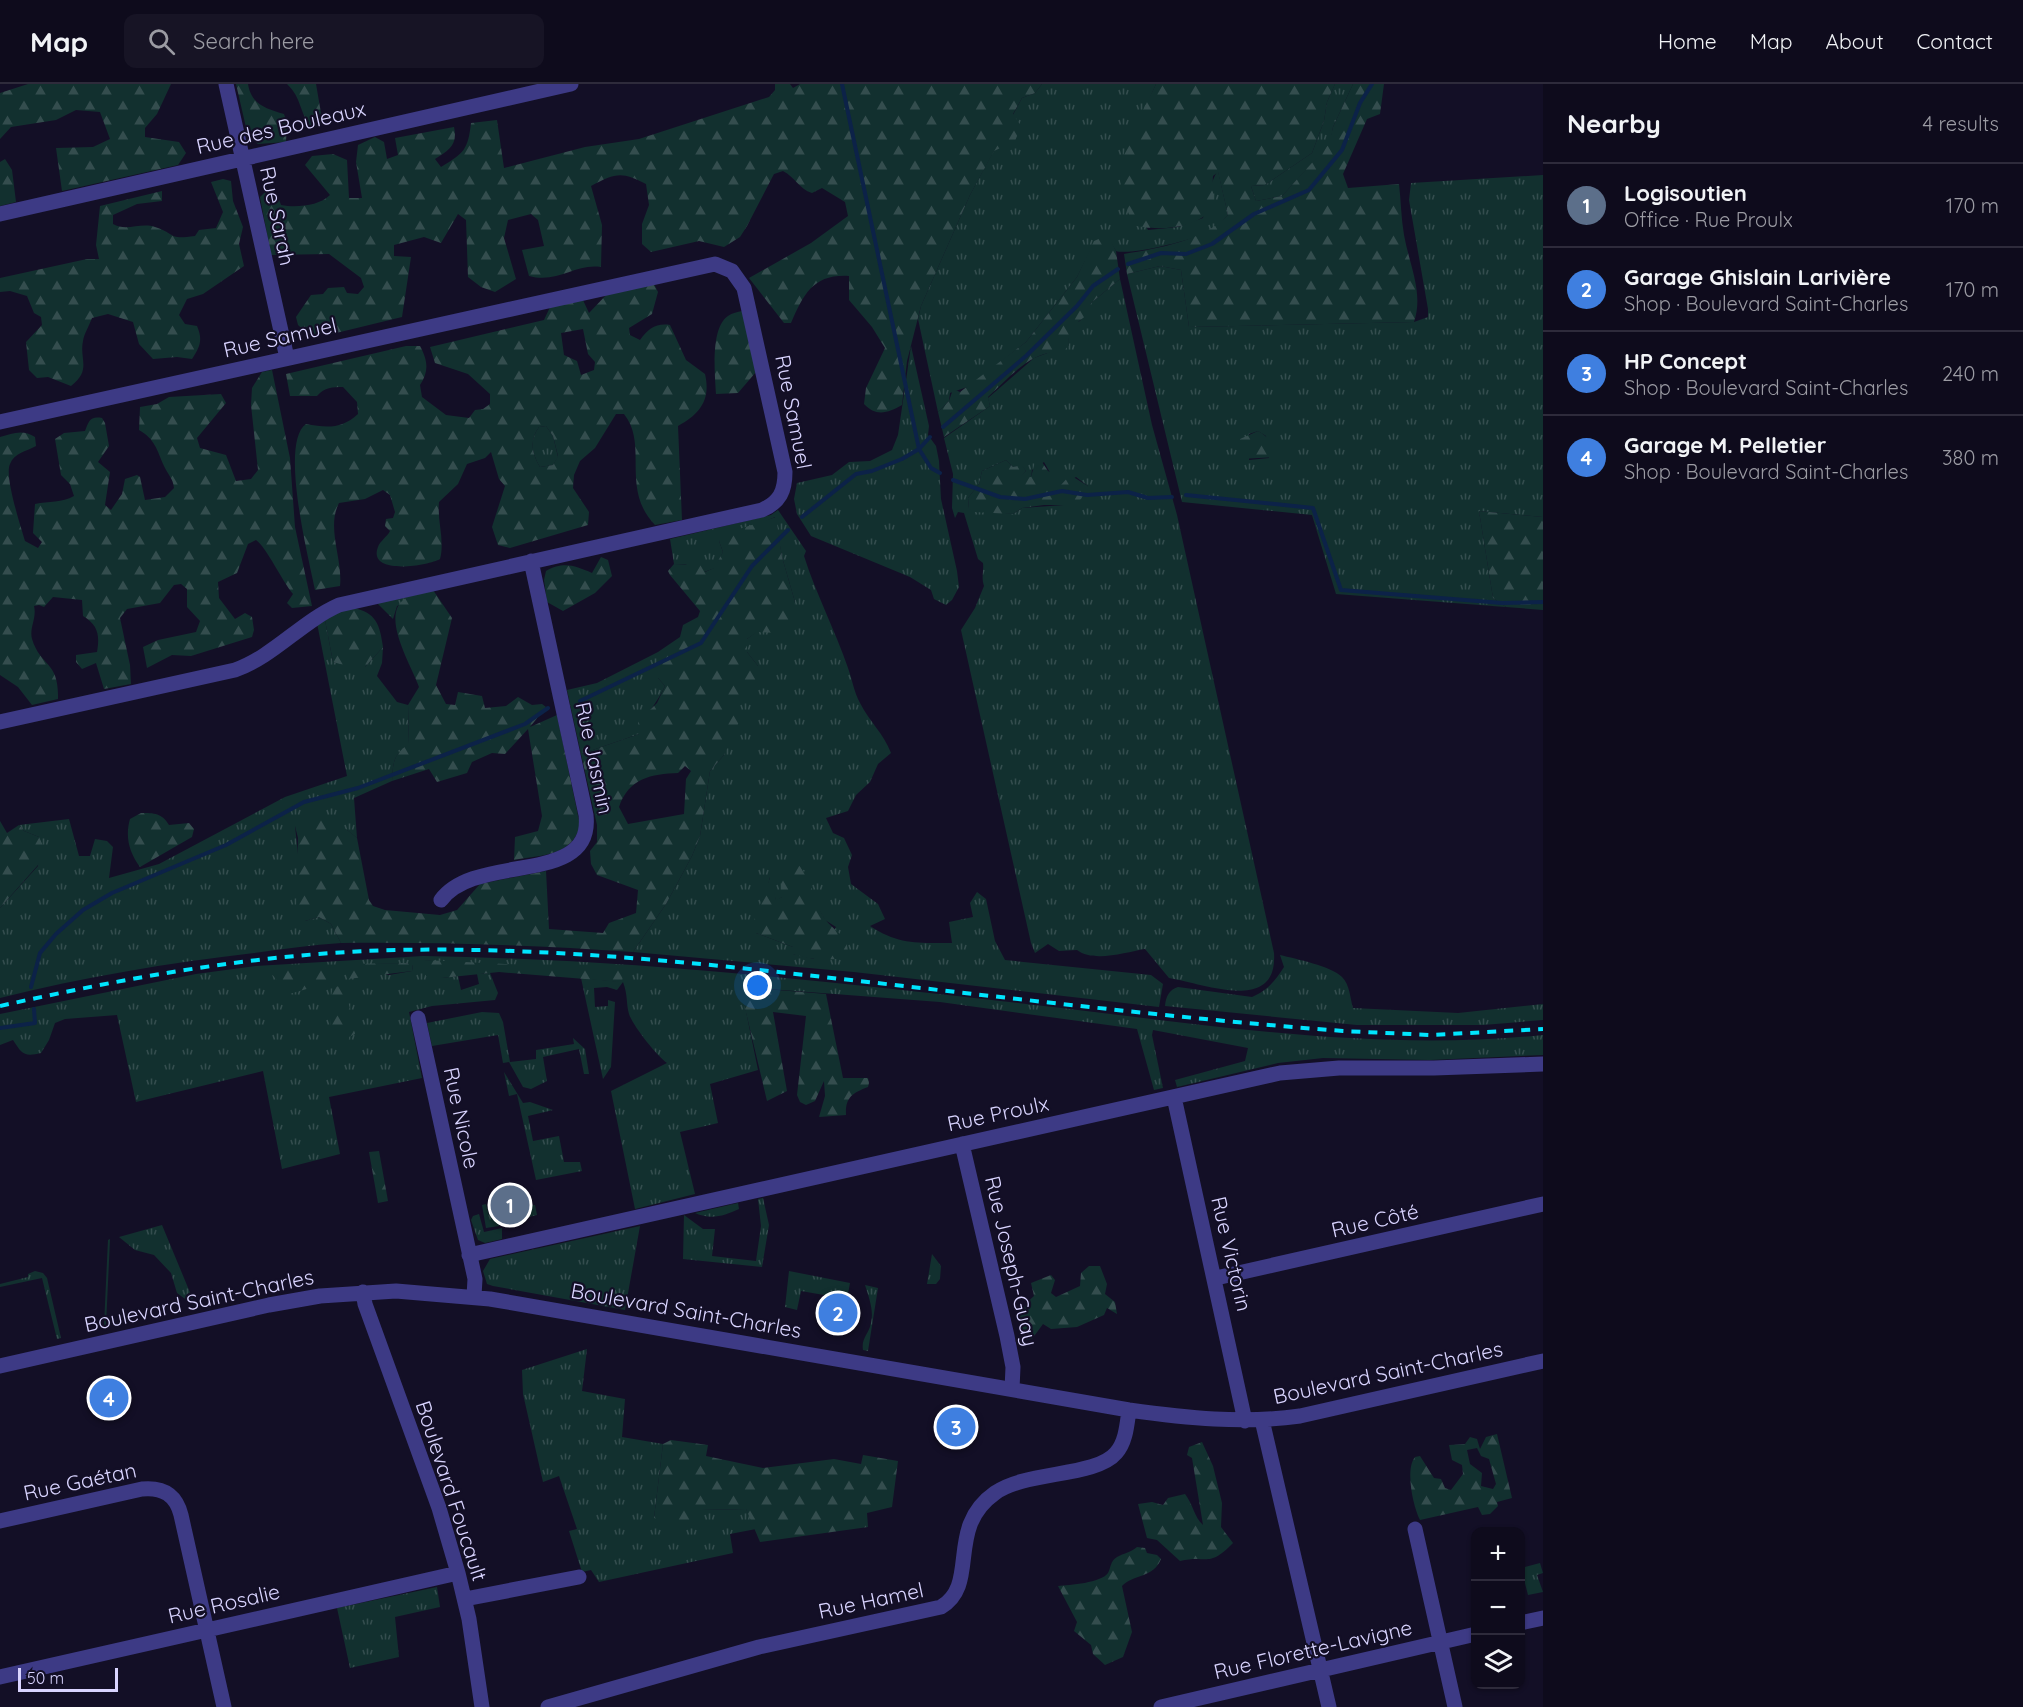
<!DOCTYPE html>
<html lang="en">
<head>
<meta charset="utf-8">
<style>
	body { margin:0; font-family:Quicksand,sans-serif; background:#171425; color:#f1f3f6 }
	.controls { position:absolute; right:18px; bottom:18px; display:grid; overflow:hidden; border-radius:12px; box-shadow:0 2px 4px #0004 }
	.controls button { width:54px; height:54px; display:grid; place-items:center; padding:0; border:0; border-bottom:2px solid #2e2b3b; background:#0e0b1c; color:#f1f3f6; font:30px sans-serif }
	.scale { position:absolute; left:18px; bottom:15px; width:100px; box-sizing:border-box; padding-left:6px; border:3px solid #d9d4ff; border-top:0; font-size:16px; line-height:21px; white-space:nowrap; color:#d9d4ff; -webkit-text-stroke:4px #130f26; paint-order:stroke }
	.you { position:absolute; left:758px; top:902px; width:21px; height:21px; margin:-15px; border:4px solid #fff; border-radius:50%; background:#1a73e8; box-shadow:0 0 0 9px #1a73e833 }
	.badge { display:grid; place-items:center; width:39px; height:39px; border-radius:50%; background:#1a73e8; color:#fff; font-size:20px; font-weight:700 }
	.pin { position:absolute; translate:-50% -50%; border:3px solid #fff; box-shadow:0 2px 6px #0006 }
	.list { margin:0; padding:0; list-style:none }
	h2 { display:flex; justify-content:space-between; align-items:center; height:78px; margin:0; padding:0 24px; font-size:26px }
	h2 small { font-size:20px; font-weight:400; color:#9b9ba3 }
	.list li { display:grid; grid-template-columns:39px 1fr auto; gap:18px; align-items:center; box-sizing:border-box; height:84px; padding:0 24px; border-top:2px solid #2e2b3b }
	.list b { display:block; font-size:22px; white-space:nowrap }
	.list p { margin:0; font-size:20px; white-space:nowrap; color:#9b9ba3 }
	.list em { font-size:20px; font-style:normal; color:#9b9ba3 }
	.icon { flex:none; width:33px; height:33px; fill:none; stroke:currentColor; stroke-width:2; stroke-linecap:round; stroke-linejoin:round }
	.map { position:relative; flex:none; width:1543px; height:1623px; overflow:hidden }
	header { display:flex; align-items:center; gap:36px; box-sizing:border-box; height:84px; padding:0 30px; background:#0e0b1c; border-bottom:2px solid #2e2b3b }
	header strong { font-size:28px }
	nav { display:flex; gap:33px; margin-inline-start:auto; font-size:21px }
	.search { width:420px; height:54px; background:#171425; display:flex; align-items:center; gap:15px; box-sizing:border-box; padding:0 21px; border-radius:12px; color:#9b9ba3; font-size:22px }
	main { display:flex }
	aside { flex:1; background:#0e0b1c }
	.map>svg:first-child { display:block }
</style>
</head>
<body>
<header>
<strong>Map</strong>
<div class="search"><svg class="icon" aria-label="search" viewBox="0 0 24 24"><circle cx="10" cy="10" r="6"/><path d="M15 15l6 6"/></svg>Search here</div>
<nav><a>Home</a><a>Map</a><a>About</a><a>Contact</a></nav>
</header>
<main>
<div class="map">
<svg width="1543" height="1623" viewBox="0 0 1543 1623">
	<defs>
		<pattern id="grass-tufts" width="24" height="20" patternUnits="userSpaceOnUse" patternTransform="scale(1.5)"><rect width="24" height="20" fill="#12302f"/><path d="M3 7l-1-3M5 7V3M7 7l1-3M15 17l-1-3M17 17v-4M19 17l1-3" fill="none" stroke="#344d4e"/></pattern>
		<pattern id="forest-firs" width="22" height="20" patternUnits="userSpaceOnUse" patternTransform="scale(1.5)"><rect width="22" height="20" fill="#12302f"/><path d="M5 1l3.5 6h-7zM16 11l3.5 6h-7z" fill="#344d4e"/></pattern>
	</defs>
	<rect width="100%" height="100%" fill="#130f26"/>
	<path fill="url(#grass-tufts)" fill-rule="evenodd" d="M1042,0H1156L1126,67L1120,91L1148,146L1178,143L1203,134C1207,122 1211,94 1218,87L1228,131C1224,135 1219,141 1215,145C1202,154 1131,172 1116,167L1109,155L1092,163L1077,193L1026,258L970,302L950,309L949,317L938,328L918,235L921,222L970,111L1022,14L1035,9Z
		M1335,0H1353L1333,43L1330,60L1282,112L1256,117L1251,102L1265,101L1312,69L1324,37L1327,18Z
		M1543,91V433L1479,427L1493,514L1506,523L1336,510L1312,431L1182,418L1127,190L1160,182L1181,186L1189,243L1414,238L1428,233V225L1409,116L1411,99ZM1258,347L1266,352L1269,374L1249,376V350Z
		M1120,195L1152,341L1177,431L1274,869C1278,930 1205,900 1169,894L1145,865C1126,868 1094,879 1077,866L1059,867L1048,860L1035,869L1031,859L961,546L975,524L984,502C981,493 984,487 983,479L978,475L964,429L958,428L955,434L952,424L953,390L944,354L990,322L988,314L1034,274L1069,261L1068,247L1074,239L1080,237L1091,219ZM1006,376L1013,383L1022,382L1026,387L1019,394H1031L1032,386L1044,378L1057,401L1061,402L1076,393L1088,402L1064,421L1022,424L1013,430L969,425L968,414L979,400L982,387Z
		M911,262L929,342L928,351L936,362L939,377L941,415L957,487L959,503L952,516L946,521L934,515L931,506L910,493L811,452L797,430L794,415L797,399L832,391L849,378L870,377L892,366L898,351Z
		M546,342L553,352L558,373L553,381L540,383C532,369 529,357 539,343Z
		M778,426L806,467L804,472C816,510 835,546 848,584C852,595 854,608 860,619C869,637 884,650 891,669L878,680L870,698L856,711L848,727L826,734L833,749L844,754L852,771L848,783L851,800L878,820L885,835L870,842C899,861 918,859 952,859L949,838L973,833L970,819L977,808L986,815L995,857L1005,876L1151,891L1163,900L1159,923L854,888L633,868L666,820L692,772L700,752L710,687L724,671L738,611L758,582L747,568V555L795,518L782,473L775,433L719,457L723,468L715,484L704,488L685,480H674L670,455L771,431ZM770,793L776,817L782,813V802L816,820L825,836L836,843L814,875L793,870V863L756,849Z
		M419,510L397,522L393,535L377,519Z
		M325,536L333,578L365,583L383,563L382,579L377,592L397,618L408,621L409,661C393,670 393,679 392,697L354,714L357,754L347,746L295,742L305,837L319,833L331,840L341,859C312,861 283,865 254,869C168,879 83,893 0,914V824L38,782L39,753L24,747L19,741L69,735L79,772H90L95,755L107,757L113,763L109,794L159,780L285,713L347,692L317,539Z
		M658,568V594L665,602C656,621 646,629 639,650L581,670L567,606L597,599Z
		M1280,871C1296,875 1331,882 1342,893C1350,901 1350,914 1353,924L1458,929L1543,920V936L1483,941H1357L1165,922C1166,912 1169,906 1178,903L1252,913C1268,906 1275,897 1284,883Z
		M423,872C633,875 845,899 1053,923C1215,942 1380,968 1543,951V971L1430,976L1323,974L1278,979L1177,1003L1175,996L1245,977L1248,964L1153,946L1152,951L1163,1004L1154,1006L1137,945L940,918L741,903L758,986L710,1000L718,1039L680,1048L695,1110L635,1125L611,1007L667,979C657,972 633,942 629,930C626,919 628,911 623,898L617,906L607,903L594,904L595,923L608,922V916L615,918L611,983L603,995L581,894L622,898L424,876L442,894L458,892L461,906L479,900L477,890L490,889L498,909L495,916L432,922L409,928L422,994L329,1013L340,1070L282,1085L263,987L136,1018L117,931L65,935L55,939L49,956L41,969C24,973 22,970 13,956L0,961V930L196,890L256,882ZM404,879L413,881L412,887L389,891L346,881Z
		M482,928L499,929L503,938L510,978L536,975V966L574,960L573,954L585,965L589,990H584L579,965L543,973L547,997L531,1005L523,1003L509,978L503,979L498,951L432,962L427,939Z
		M504,988L523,1019L530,1018L553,1026L528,1032L533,1057L559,1052L564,1078H580L582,1087L536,1096L517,1010L509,1012Z
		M763,1114L769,1141L762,1183L683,1175L684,1131L703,1145H715L712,1172L756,1177L761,1142L758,1115Z
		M738,1119L739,1125C724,1132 711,1136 695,1129Z
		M486,1120L489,1131L498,1132L499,1142L486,1144L482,1121Z
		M535,1121L537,1131L517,1136L516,1125L518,1122Z
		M479,1130L484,1148L502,1144V1155L485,1159L478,1156L471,1136L473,1132Z
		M162,1141L196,1223L177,1209L171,1189L154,1171L135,1166L119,1153Z
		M640,1142L625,1226L493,1202L487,1200L483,1187L490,1175Z
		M110,1155L106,1241L104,1242L108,1156Z
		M932,1170L941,1182L940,1195L936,1200H927Z
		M35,1187L43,1189L47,1194L61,1254L57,1255L42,1194L0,1203V1200L28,1193V1190Z
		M789,1187L850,1199L847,1215L801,1207L797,1226L785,1223Z
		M865,1201L878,1204L868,1267L863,1266C861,1254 869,1250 871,1239C874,1226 869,1214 865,1201Z
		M587,1265L582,1307L625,1315L622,1353L663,1360L654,1434L701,1426L746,1425L756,1445L730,1450L733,1469L599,1498L591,1486L582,1488L569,1447L577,1445L559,1392L543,1398L523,1310L522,1286Z
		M1540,1479L1543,1489L1537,1491L1543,1508L1528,1511L1521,1484Z
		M437,1503L440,1523L395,1533L399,1573L350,1584L337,1524Z"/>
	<path fill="url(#forest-firs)" fill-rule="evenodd" d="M28,0H171L157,30L145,44V53L179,58L186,69L178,81L62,107L56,64L93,63L110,55L100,28L76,26L56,36L11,43L0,55V9Z
		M236,0H248C251,20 266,25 284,30L287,39L286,58L258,60L248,52Z
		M287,0H316L321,29L318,43H311C299,28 302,14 287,0Z
		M775,0H790L793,4L800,0H1042L1035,9L1022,14L1013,30L1021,42L1015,57L994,67L970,111L921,222L907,277L902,321C888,329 876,333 864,320L866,304L885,264L872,243L849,216V192C814,190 804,209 791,239H784L749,194L811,159L848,132L845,118L822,104L812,109C799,105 795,93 783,87L774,90L747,142L740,153L724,163L699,157L651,168L642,160V140L649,121L646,100C622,87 615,89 591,102L602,141L601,183C575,179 558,200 529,192L522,166L544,162L538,136L531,130L508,136L504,154L516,195L495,208L481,203L468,193L466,136L458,130L441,159L424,153L394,161V172L411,173L402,233L332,250H308L298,241L296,233L311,211L323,210L328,204L344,203L347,209L358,210L364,203L361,194L329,170L271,171L260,113L266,107L277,110L281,121C296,124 319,122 330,111L305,81L312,72L333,70L347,76L349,114H362L356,78L358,61L375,53L384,58L387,75L398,71L395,54L454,43C458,61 449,66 435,75L441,83C464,69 468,66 471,39L497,36L504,84L585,63L639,55L769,13L775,6Z
		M1156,0H1335L1327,18L1324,37L1312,69L1265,101L1251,102L1256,117L1282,112L1329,60L1333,43L1353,0H1384L1380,30L1367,35L1343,90L1348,104L1399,100C1401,117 1401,134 1404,151C1409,180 1424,209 1414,238L1189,243L1181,186L1160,182L1127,190L1124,170C1159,164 1203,157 1228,131L1218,88L1213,92C1212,101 1215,117 1211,124C1199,146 1153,147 1133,141C1127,126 1120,107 1120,91C1120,65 1145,24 1156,0Z
		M5,75L12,86L16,118L0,122V78Z
		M223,95L231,97L233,117L243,143L239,160L244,182L203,210L187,215L179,231L185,240L197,242C203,256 200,263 192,275L177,273L153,275L139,260L133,238L108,230L92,234C89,242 84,250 83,257C79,275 92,286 71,302L48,293L37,294L29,286L26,258L42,241L41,233L34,229L27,212L10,207L0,208V194L87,175H99L96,161L100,122L162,107V117L137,120L113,131V140C126,148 141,138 155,143C177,150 167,156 195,152L199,146L216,144L223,128L211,98Z
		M1101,154L1110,155L1116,167L1120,195L1091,219L1088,230C1075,241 1068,242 1069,261L1063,268C1032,265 1009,294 988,313L990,322L944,353L938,328L949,317L953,305L960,308L1026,258L1077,193L1094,157Z
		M653,198L658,208L652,230L629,244L630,251L640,256C648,245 656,239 670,241L686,276L705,290C711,316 700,330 678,342L682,436L655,441C620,405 649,361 624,330H616L595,364L580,377L574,391L573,404L589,428L588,441L510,464L498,461L492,443L505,402L499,395L491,368L485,374L467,380L458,400L439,418C437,438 445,456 440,475C428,482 367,492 378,463C380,457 387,453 390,447L385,442L386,435L393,434L395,428L390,411L383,406L365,415L339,419C326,444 343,475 340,502L315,506C309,475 279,359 306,340C327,344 342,345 358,330L357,318L343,303C332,303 325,303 317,312H290L286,290L406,262H420C428,277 429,287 420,301L422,313L446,331L469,334L475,326L483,325L490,320V310L468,290L435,279L430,263L544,236L551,221L582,214L589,229L609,208ZM583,245L588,270L595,278L594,286L581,291L577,277L564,271L561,249ZM546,342L553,352L558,372L553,381L540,383C532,369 529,357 539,343Z
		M742,227L756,288L738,309L716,310C715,291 710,244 728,232C732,229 738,228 742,227Z
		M272,286L290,374L295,443L312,522L292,524L287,519L293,510C282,497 267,464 256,456L248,460L237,489L218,498L219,514L235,535L245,529L252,533L254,546L252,553L191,572L172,571L147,584L143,563L158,556L196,548L200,537L187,523V505L181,500L174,501L160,519L127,525L120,534L130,581L131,600L104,605L96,579L82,585L76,578V571L97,568C100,551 98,541 83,532L82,516L53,513L44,523L39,521L34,522C37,534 29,544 32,555C41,584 59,576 58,615L32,621L18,603L0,591V353C13,349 23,345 35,353L36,362C27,367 14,369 10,380C4,392 21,443 25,457L38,464L42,458L33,449L35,420C49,417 62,419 74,412L70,400L61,391L55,355L64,349L85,347C89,337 90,332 102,334L105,339L109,362L98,378L110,388L105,421L111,426L122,410L125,395L137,391L140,393L145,416L165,413L174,404C173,394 168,391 164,382C157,366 155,355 139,346L140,323L157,320L169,313L221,310L226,319L197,354L200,364L226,371L236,397L251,395L258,386L251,321L252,304L262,288Z
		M1258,347C1267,352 1277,361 1276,373L1241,375L1238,363L1240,355Z
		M1040,375L1048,387L1056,391L1058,401H1061L1070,391L1088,402L1081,415L1074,421H1044L1022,424L1013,430L974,428L969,425L968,414L979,400L982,387L1006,376L1013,383L1022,381L1026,387L1020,394L1031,393L1035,378Z
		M1479,427L1543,433V526L1506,523L1493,514Z
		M776,433L782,473L795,518L789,536L779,549L757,548L747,555V568L758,582L762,596L751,610L738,611L739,638L724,671L710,687L700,752L692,772L666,820L633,868C535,861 439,858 341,859L331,840L319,833L305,837L296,832L298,754L295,742C320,728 336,736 357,754L369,816L373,822L385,826L440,831L457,826L480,800L546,787L549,845L603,849L609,839L636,829L638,806L597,791L591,780L590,767L597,758V741L581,670L639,650L638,638L657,619L665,602L658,594V568L680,553L683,541L698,533L700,527L670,491L668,487L674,480L702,481L705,488L714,484L723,468L719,457L724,450ZM685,682L691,687L686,695L684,730L628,740L619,723C629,694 651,690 678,689Z
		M601,473L608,476L612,492L595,509L563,527L547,518L544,496L546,487C564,477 575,482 592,489Z
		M433,506L452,534L436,601L446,620L455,621L458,608L482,612L485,624L506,622L518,613L532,621L542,620L546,623L530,643L557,631L580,741C573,772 541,771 514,776L515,753L538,747L542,732L528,645L505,670L492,669L472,678L467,689L437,698L429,685L392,697C393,679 393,670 409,660L408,621L419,603C411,580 379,530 406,514C414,510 425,509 433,506Z
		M353,524C376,528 380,541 383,563L365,583L354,584L333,578L325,536L339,528Z
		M141,729C154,729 162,729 169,741L189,739L194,745L192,753L140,783C129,768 125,753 130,735Z
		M0,737L7,749L19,741L24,747L39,753L45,766L38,781L0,824Z
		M787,776C793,778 798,779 802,785C812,799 815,818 823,832C832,848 850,849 848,874C829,876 812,877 793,870V863L756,849L752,842L771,791L776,816L782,813L780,788Z
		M424,876L624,886L622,898L499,888L442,894L426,892Z
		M404,879L413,880L412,887L348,895L346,880Z
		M284,885H331V898L289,910L270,888Z
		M341,902C349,915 353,935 355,950L349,953L352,962C325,958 328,923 333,903Z
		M740,903L826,910L843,994H868L869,999L868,1003C852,1009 845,1014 846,1031L819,1033L825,1012L824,997L815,1017L806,1021L800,1018L797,1011L806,932L773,928L787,1007L767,1017Z
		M379,1067L388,1117L378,1119L369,1068Z
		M1089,1182H1100L1107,1200L1105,1210L1115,1218L1117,1230L1107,1224L1104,1231L1077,1243L1051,1245L1043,1240L1032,1255L1025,1256C1013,1243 1021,1222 1034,1212L1031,1199L1051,1191L1055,1196L1051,1209L1056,1213L1080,1202L1081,1189Z
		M1497,1350L1512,1414L1497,1418L1498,1422L1490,1430L1482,1431L1478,1423L1420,1436C1413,1423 1405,1385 1415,1373L1420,1372L1434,1394L1441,1395L1445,1404L1451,1406L1463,1390L1462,1381L1452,1376L1449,1361L1465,1360L1470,1353L1477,1355L1480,1365L1486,1353ZM1477,1364L1481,1372L1489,1375L1496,1400L1493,1405L1481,1402L1482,1389L1470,1380L1467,1366Z
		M671,1356L708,1361L706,1372L763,1384L834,1375L861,1380L863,1371L898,1377L892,1423L867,1429L868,1443L760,1458L746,1425L701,1426L691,1444L654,1434L663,1360Z
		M1202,1358L1213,1382L1222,1419L1221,1443L1233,1459C1208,1485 1207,1470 1180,1477L1157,1456L1147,1454L1138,1420L1152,1418L1163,1421L1168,1414L1185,1410C1193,1420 1194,1433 1203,1441L1192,1374L1187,1371L1189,1363Z
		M1137,1463L1145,1464L1147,1469L1157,1471L1161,1475C1154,1494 1133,1490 1122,1502L1132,1548L1123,1573L1105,1581L1093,1570L1091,1561L1074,1547L1077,1538L1058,1502C1070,1501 1101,1499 1108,1489C1111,1484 1110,1477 1117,1473C1124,1469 1130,1469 1137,1463Z"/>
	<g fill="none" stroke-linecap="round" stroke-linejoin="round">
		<path stroke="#0c2248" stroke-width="4" d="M842,0L919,365L931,384L940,389
			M1128,180L1161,169L1186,170L1212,160L1254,130L1309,106L1342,66L1360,19L1372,0
			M943,343L1026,272L1077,222L1093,202L1118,185
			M953,396L1000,413L1025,415L1062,407L1087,411L1128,408L1148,414L1172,413
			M1186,411L1313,424L1341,506L1502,519L1543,518
			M802,433L856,390L872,387L902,375L919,365L930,353
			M580,617L701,559L752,482L788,446
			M31,903L40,869L56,850L83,826L112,809L226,761L304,718L358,704L525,640L548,624
			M0,944L35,939L34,925"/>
		<path stroke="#3d3a85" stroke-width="15" d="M226,0L287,274
			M0,130L571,0
			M0,338L715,180L732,187L744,204L785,388C785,407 780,418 762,426L339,521C301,538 274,572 235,586L0,638
			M441,816C476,768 594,803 586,731L531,477
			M418,934L475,1195L474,1212
			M1174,1013L1245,1337
			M962,1060L1007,1252L1013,1283L1012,1305
			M469,1171L1280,989L1339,984H1434L1543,980
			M1216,1194L1543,1120
			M363,1208L365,1220L439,1424L458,1489L469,1535L482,1623
			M0,1282L269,1221L320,1212L396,1207L490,1215L1129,1326C1186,1334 1243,1340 1300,1332L1543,1277
			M1262,1336L1329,1623
			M0,1437L142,1405C163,1403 176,1411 181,1431L224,1623
			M1415,1445L1455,1623
			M465,1515L579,1493
			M1520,1539L1543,1534
			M0,1593L458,1489
			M548,1623L759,1563L941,1523C980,1500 945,1444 995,1409C1025,1387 1096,1393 1116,1369C1126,1358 1127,1340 1129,1326
			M1161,1623L1476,1550"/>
		<path stroke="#00e5ff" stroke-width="4" stroke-dasharray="9 8" stroke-linecap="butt" d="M0,922C130,893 262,869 396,866C539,863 681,877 823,893C996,912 1169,934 1343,947L1431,951L1543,945"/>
	</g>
	<g text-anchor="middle" stroke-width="4.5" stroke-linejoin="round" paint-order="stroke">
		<g font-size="21" fill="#d9d4ff" stroke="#130f26">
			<text transform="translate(281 44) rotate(-13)" y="7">Rue des Bouleaux</text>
			<text transform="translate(277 132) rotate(78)" y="7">Rue Sarah</text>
			<text transform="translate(280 254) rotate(-13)" y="7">Rue Samuel</text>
			<text transform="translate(793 328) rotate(79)" y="7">Rue Samuel</text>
			<text transform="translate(594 674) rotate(78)" y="7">Rue Jasmin</text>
			<text transform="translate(998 1030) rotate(-12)" y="7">Rue Proulx</text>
			<text transform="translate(461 1034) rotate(78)" y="7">Rue Nicole</text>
			<text transform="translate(1375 1137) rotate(-13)" y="7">Rue Côté</text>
			<text transform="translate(1231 1170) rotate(77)" y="7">Rue Victorin</text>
			<text transform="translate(1011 1177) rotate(77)" y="7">Rue Joseph-Guay</text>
			<text transform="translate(199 1217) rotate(-12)" y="7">Boulevard Saint-Charles</text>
			<text transform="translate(686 1227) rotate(10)" y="7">Boulevard Saint-Charles</text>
			<text transform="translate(1388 1289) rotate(-12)" y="7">Boulevard Saint-Charles</text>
			<text transform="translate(80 1398) rotate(-12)" y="7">Rue Gaétan</text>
			<text transform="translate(451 1407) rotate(72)" y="7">Boulevard Foucault</text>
			<text transform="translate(871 1517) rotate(-12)" y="7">Rue Hamel</text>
			<text transform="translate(224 1520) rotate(-13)" y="7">Rue Rosalie</text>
			<text transform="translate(1313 1566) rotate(-13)" y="7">Rue Florette-Lavigne</text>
		</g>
	</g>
</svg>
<div class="controls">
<button>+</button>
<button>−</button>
<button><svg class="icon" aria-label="layers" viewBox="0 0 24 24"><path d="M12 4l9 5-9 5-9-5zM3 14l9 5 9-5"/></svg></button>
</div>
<div class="scale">50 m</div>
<div class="you"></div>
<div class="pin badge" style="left:510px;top:1121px;background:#5c6f8a">1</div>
<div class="pin badge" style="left:838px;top:1229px;background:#3f7fe0">2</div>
<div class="pin badge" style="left:956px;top:1343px;background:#3f7fe0">3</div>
<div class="pin badge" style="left:109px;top:1314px;background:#3f7fe0">4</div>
</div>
<aside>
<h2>Nearby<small>4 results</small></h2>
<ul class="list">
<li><span class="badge" style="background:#5c6f8a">1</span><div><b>Logisoutien</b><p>Office · Rue Proulx</p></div><em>170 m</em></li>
<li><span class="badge" style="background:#3f7fe0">2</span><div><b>Garage Ghislain Larivière</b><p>Shop · Boulevard Saint-Charles</p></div><em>170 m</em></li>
<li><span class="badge" style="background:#3f7fe0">3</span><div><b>HP Concept</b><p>Shop · Boulevard Saint-Charles</p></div><em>240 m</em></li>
<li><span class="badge" style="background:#3f7fe0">4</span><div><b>Garage M. Pelletier</b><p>Shop · Boulevard Saint-Charles</p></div><em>380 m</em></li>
</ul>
</aside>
</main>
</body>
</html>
